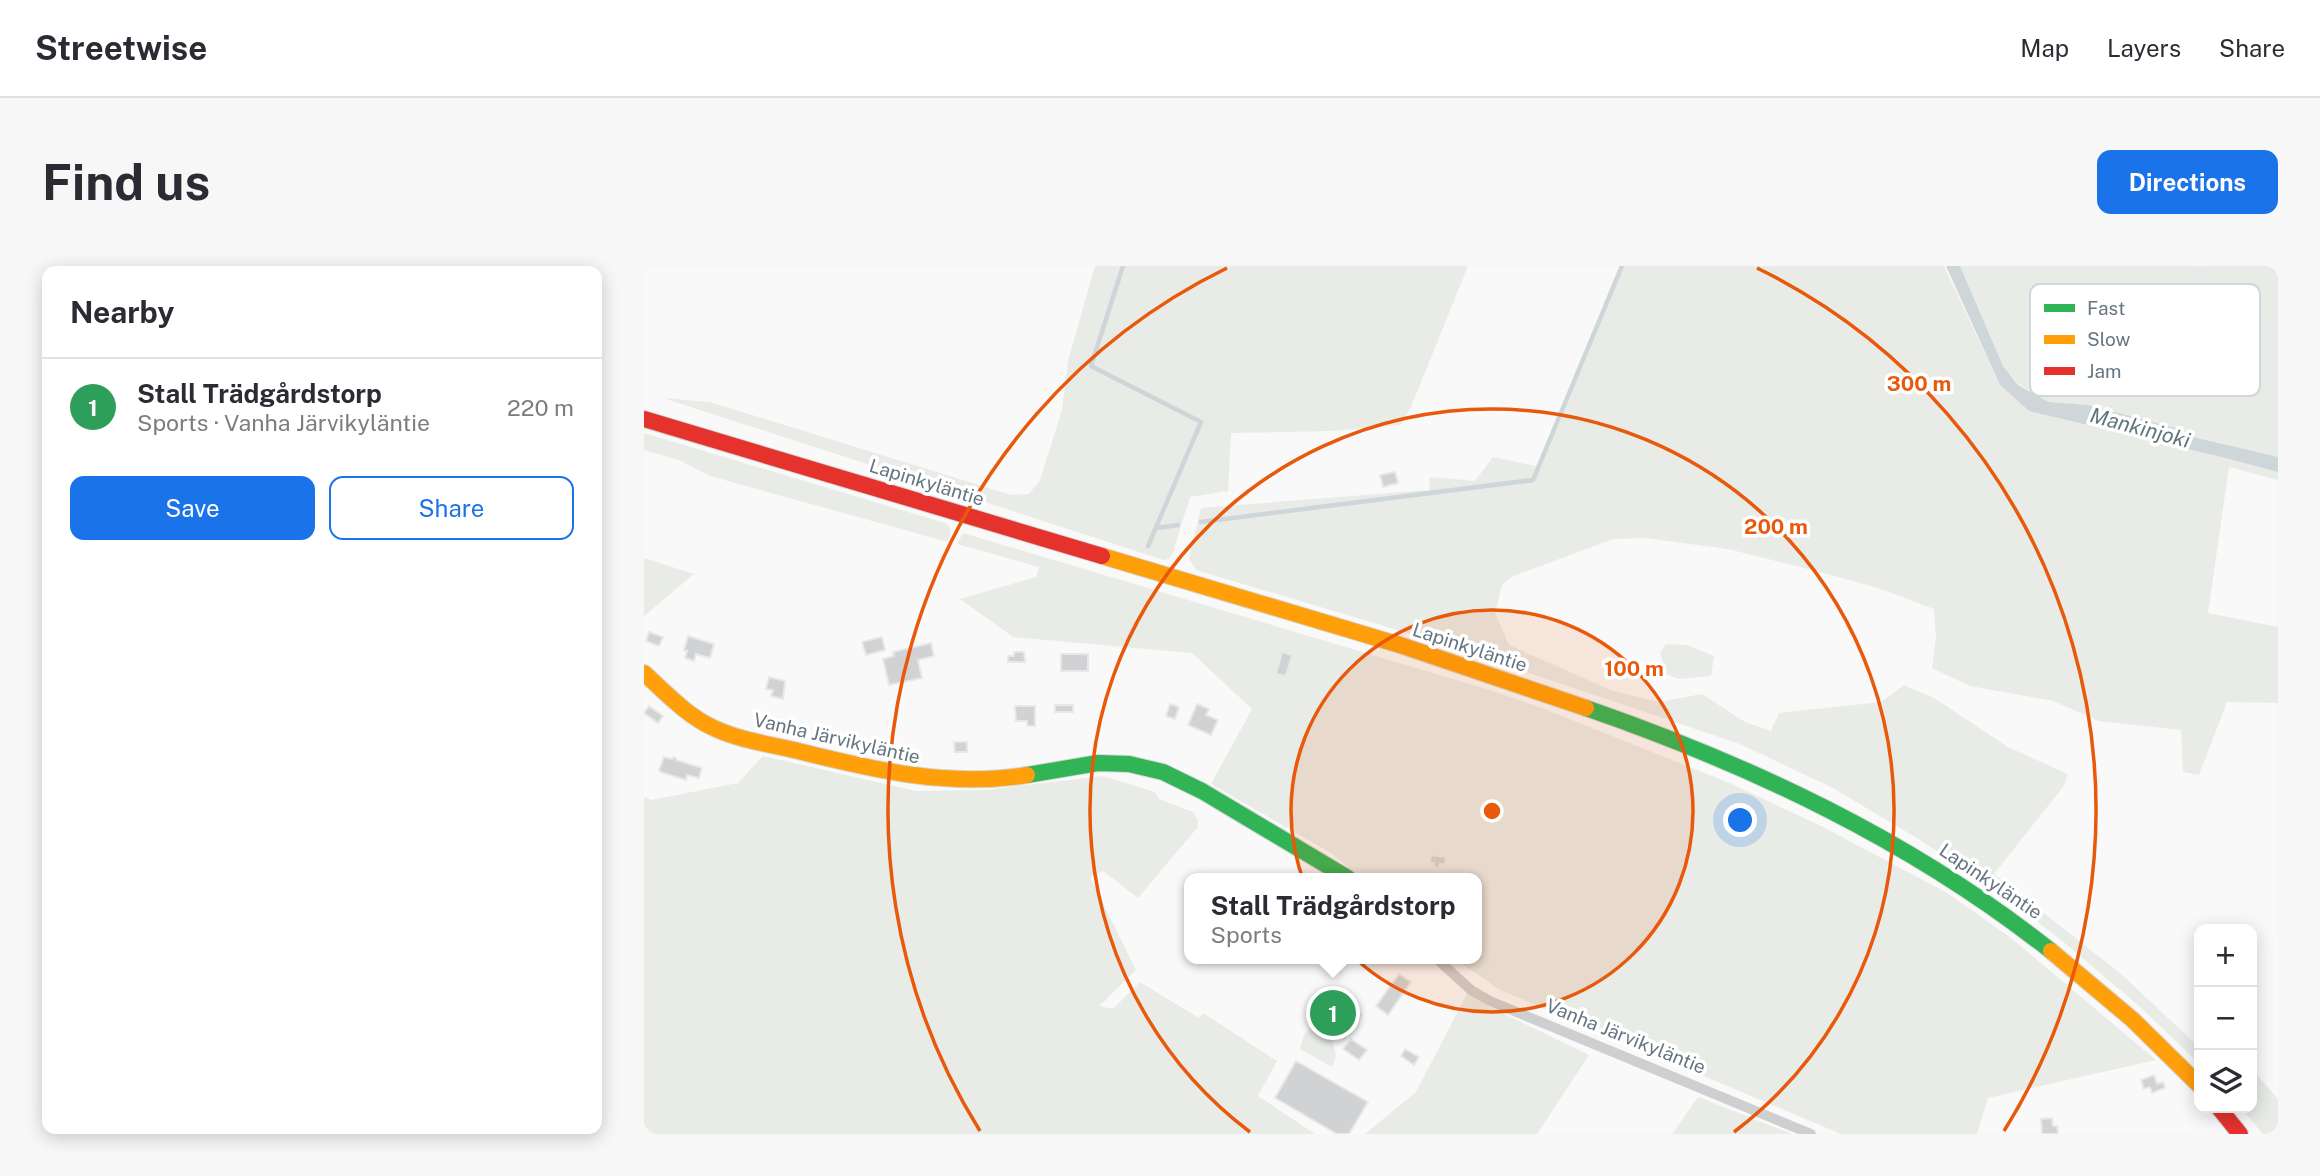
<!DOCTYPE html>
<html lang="en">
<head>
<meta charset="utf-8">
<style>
	body { margin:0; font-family:"Public Sans",sans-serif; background:#f7f7f7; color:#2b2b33 }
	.controls { position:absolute; right:21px; bottom:21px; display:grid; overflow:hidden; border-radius:14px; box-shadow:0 4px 18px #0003 }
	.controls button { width:63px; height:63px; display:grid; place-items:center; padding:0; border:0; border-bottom:2px solid #e1e1e2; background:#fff; color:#2b2b33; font:35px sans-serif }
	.you { position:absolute; left:1097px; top:555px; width:24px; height:24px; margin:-18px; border:5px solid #fff; border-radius:50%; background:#1a73e8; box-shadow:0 0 0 10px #1a73e833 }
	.badge { display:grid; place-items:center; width:46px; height:46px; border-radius:50%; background:#1a73e8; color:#fff; font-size:23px; font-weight:700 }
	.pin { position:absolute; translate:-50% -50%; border:4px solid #fff; box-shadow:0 2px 7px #0006 }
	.popup { position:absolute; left:540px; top:607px; width:298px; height:91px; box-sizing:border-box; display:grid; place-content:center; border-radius:14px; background:#fff; filter:drop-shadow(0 2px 5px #0005); font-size:23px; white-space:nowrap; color:#7c7c81 }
	.popup b { font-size:26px; color:#2b2b33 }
	.popup::after { content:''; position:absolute; left:50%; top:100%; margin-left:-14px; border:14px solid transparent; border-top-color:#fff }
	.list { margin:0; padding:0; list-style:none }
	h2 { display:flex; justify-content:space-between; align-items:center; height:91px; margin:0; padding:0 28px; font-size:30px }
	h2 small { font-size:23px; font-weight:400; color:#7c7c81 }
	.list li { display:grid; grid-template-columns:46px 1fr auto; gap:21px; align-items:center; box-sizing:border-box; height:98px; padding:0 28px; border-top:2px solid #e1e1e2 }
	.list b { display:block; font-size:26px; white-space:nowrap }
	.list p { margin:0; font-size:23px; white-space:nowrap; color:#7c7c81 }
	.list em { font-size:23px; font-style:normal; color:#7c7c81 }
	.actions { display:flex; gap:14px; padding:21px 28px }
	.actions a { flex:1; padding:16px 0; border:2px solid #1a73e8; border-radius:14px; text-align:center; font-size:24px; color:#1a73e8 }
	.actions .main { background:#1a73e8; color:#fff }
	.icon { flex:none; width:38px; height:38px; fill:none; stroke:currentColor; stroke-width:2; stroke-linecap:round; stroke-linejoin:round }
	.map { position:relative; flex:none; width:1634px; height:868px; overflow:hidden; border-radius:14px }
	header { display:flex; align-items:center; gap:42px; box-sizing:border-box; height:98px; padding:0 35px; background:#fff; border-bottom:2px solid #e1e1e2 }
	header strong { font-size:33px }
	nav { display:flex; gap:38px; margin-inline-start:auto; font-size:24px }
	.intro { display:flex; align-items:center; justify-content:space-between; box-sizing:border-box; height:168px; padding:0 42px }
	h1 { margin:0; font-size:49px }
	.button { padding:18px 32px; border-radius:14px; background:#1a73e8; color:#fff; font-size:24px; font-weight:700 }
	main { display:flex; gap:42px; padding:0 42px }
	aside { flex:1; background:#fff; border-radius:14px; box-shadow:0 4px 18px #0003 }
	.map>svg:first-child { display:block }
</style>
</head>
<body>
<header>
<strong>Streetwise</strong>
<nav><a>Map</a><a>Layers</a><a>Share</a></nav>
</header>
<div class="intro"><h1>Find us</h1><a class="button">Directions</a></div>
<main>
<aside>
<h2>Nearby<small></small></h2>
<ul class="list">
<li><span class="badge" style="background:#2e9e5b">1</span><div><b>Stall Trädgårdstorp</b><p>Sports · Vanha Järvikyläntie</p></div><em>220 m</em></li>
</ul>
<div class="actions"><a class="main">Save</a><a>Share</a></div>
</aside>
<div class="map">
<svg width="1634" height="868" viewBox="0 0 1634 868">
	<rect width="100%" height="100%" fill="#f9f9f9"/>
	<path fill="#e8e9e9" d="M1479,0H1634V113L1472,57Z"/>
	<path fill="#e8ebe6" d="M451,0H824L767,141L757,159L687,165L587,167L584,225L546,231L529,286L525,293L520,294L19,132L66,136L367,229L385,228L396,214L418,144L424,95Z
		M978,0H1300L1356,119L1385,145L1585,192L1588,180L1549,171L1535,163L1444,139L1405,136L1374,118L1359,100L1316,0H1547L1553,85L1634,113V214L1585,201L1564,347L1634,361V437L1583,436L1555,509L1539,506L1537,464L1455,455L1409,435L1326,420L1288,402L1292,371L1290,343L1234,322L1176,306L1084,283L1001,272L969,273L867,311L858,319L851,347L865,379L969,425L1015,436L1058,428L1101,456L1127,465L1135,447L1237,436L1260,419L1290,432L1364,481L1424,508L1419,521L1350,608L1476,707L1555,781V797L1495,740L1422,678L1355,626L1276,574L1189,522L1096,478L787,374L552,304L545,293L557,242L785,224L786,211L831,215L849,191L896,201Z
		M1563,0H1634V55L1565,42Z
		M0,167L301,257C309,262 307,268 304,276L66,210L35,194L0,184Z
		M319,267L849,425L903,444L1088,518L1179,561L1303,627L1367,672L1512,794L1344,832L1333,868H1197L854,723L812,693H832V612H717L687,587L567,518L608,443L548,387L369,371L316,333L392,311L395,301L313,278Z
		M0,292L50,308L0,350Z
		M1022,378L1043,379L1070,390L1067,410L1035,413L1022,408L1016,386Z
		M119,490L272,525L341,524L459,510L511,526L515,533L549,546L554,554L553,562L494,632L459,605L446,611L492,704L455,740L469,743L496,716L555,752L559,747L633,795L614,830L671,868H0V531L7,534L94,517Z
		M824,726L844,740L945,789L893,868H721L772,826Z
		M667,761L688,774L692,790L688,801L656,783L660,769Z
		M1608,803L1634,833V868H1619L1597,842H1608Z
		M1054,831L1148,868H1028Z"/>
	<path fill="#ced6d9" d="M1302,0H1316L1359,100L1374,119L1405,136L1444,139L1535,163L1549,171L1634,191V206L1586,193L1385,145L1356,119Z"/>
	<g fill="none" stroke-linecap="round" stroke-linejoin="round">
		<path stroke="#ced6d9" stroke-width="4.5" d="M479,0L447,100L557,156L504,280
			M557,256L889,214L978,0
			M513,262L534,259"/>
	</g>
	<path fill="#d0d2d3" stroke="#e8e8e8" stroke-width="2" d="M751,206L754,217L739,221L736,209Z
		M5,366L19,371L15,380L2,375Z
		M44,370L70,378L66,392L52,388L50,395L41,392L43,385L40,384Z
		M238,371L241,384L222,389L218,376Z
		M287,377L290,390L274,394L278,412L245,419L239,393L250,390L249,386Z
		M370,386H380L381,396H364V390H370Z
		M638,386L648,389L642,410L632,408Z
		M417,388H444V405H417Z
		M125,411L141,415L139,433L127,430L129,424L122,423Z
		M526,438L535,441L531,453L522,450Z
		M553,438L565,443L562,449L574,454L567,469L544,459Z
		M411,439H429V446H411Z
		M5,440L19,450L14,457L0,447Z
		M371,440H391V460H383V455H372Z
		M310,476H323V486H311Z
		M20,491L28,493L29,491L32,492V494L58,502L55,512L43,509L42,514L17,506L15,504Z
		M787,589L802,591L801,599L796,598V602L789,601L790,597H786Z
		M755,708L767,716L744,749L732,740Z
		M682,724L717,749L700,772L665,747Z
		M707,773L723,784L715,794L699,783Z
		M761,783L775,791L770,799L757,790Z
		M652,795L724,836L705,868H693L631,832Z
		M1510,809L1513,818L1519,816L1521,822L1508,827L1506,821L1500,823L1497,814Z
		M1408,852L1409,860H1413L1414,868H1398L1397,853Z"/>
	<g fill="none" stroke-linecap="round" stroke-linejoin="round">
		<g stroke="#d5d6d7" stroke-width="18">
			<path id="fast" d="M942,442C1109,500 1268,575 1407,685
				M383,509L454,497L485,498L519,506L558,525L704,612"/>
		</g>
		<g stroke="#d5d6d7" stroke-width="18">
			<path id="slow" d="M458,290L756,379L942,442
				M0,407C22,427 44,451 72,463C96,474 124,478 150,484C226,503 303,522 383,509
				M1407,685L1489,754L1555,819"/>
		</g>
		<g stroke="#d5d6d7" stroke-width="18">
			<path id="jam" d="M0,153L458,290
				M1575,842L1596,868"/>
		</g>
		<path stroke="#cecfd0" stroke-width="10" d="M793,693L827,724L846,735L1167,868"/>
		<use href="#fast" stroke="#30b455" stroke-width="16"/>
		<use href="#slow" stroke="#ff9f0a" stroke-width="16"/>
		<use href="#jam" stroke="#e5322d" stroke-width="16"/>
	</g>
	<circle cx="848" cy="545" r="201" fill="#e8590c" fill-opacity=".12"/>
	<g fill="none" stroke="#e8590c" stroke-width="3.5">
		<circle cx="848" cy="545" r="201"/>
		<path d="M606 866A402 402 0 1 1 1090 866"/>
		<path d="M336 865A604 604 0 0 1 583 2M1113 2A604 604 0 0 1 1360 865"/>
	</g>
	<g text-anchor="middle" stroke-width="7" stroke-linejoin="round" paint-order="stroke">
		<g font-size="19" fill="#657683" stroke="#fff">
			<text transform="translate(283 216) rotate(17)" y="7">Lapinkyläntie</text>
			<text transform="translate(826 381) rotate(18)" y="7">Lapinkyläntie</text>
			<text transform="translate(193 472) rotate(13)" y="7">Vanha Järvikyläntie</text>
			<text transform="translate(1347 615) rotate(34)" y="7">Lapinkyläntie</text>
			<text transform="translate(982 770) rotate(22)" y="7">Vanha Järvikyläntie</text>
		</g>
		<g font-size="21" font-style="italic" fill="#60757c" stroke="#fff">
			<text transform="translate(1496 162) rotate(15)" y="7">Mankinjoki</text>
		</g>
	</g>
	<rect x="1386" y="18" width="230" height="112" rx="10" fill="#fff" stroke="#d1d6da" stroke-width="2"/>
	<rect x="1400" y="38" width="31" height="8" fill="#30b455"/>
	<rect x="1400" y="69" width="31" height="9" fill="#ff9f0a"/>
	<rect x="1400" y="101" width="31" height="8" fill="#e5322d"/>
	<g font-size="19" fill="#657683">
		<text x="1443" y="49">Fast</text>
		<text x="1443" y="80">Slow</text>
		<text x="1443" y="112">Jam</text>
	</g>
	<circle cx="848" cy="545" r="10" fill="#e8590c" stroke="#fff" stroke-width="3.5"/>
	<g font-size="21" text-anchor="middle" font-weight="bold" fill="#e8590c" stroke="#fff" stroke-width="7" stroke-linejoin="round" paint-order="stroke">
		<text x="1275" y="125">300 m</text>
		<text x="1132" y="268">200 m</text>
		<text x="990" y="410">100 m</text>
	</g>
</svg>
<div class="controls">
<button>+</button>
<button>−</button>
<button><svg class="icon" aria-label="layers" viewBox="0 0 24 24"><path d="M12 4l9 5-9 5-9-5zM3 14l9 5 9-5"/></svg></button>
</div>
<div class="you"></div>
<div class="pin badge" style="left:689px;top:747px;background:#2e9e5b">1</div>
<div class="popup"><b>Stall Trädgårdstorp</b>Sports</div>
</div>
</main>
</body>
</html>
